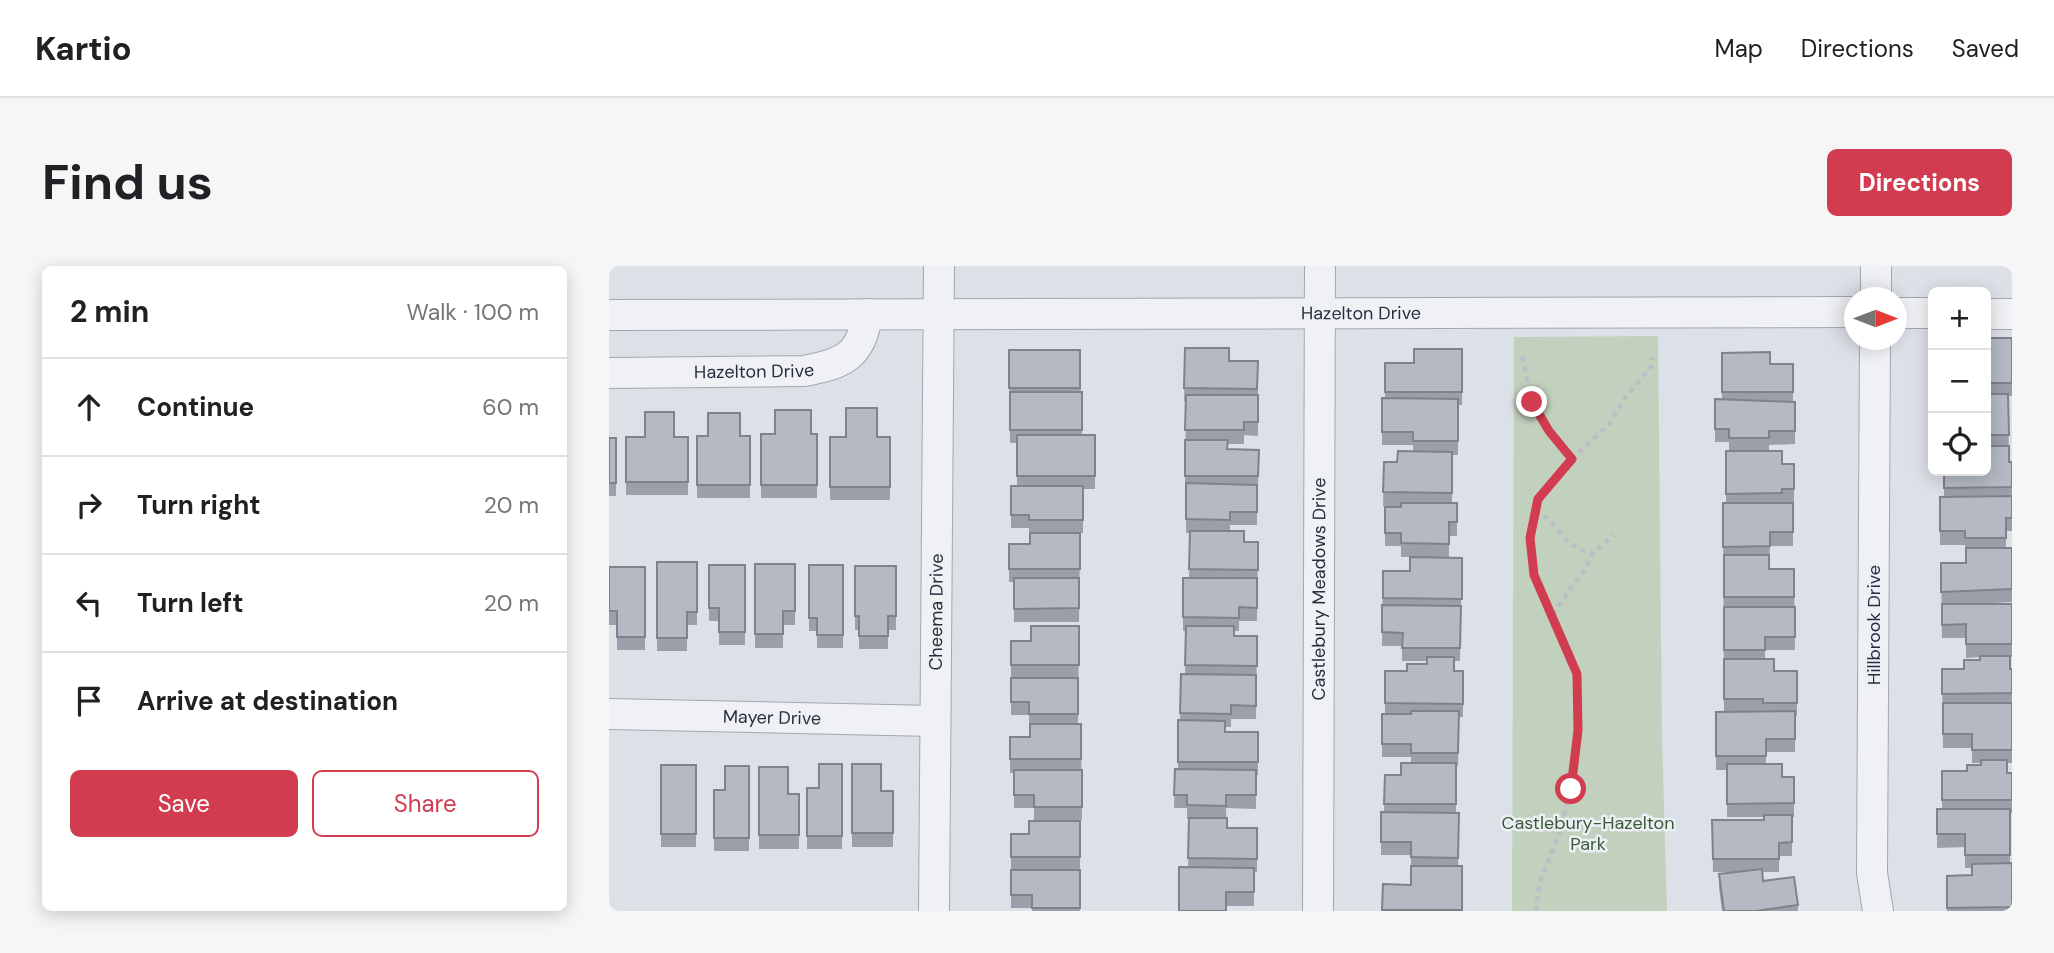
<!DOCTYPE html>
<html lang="en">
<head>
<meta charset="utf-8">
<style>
	:root { --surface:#fff; --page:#f6f6f6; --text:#202124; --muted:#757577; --line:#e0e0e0; --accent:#d23c50 }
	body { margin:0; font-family:"DM Sans",sans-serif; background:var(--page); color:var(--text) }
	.controls { position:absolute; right:21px; top:21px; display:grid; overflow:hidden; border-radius:10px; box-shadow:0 4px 18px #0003 }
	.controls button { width:63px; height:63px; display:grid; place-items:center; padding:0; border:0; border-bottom:2px solid var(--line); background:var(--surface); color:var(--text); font:35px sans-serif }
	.compass { position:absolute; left:1235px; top:21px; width:63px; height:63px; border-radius:50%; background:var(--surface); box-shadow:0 4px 18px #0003; rotate:90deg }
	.stop { position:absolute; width:21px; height:21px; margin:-16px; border:5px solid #d23c50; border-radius:50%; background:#fff }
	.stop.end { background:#d23c50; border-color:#fff; box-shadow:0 2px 7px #0008 }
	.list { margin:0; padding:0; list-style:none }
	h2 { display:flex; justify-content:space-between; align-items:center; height:91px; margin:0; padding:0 28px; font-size:30px }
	h2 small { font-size:23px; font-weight:400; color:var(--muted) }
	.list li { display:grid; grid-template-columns:46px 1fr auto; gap:21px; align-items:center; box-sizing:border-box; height:98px; padding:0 28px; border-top:2px solid var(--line) }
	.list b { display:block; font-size:26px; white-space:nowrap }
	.list em { font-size:23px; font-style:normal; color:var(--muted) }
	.actions { display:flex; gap:14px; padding:21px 28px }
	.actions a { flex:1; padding:16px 0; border:2px solid var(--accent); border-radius:10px; text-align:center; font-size:24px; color:var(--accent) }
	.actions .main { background:var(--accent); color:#fff }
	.icon { flex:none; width:38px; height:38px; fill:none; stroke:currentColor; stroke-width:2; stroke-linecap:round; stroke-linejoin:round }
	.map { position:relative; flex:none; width:1403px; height:645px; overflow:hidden; border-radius:10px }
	header { display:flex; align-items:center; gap:42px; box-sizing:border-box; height:98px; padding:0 35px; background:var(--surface); border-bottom:2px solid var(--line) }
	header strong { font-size:33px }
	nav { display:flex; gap:38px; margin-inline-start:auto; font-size:24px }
	.intro { display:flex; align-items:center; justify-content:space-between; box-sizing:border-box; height:168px; padding:0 42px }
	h1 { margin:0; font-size:49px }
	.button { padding:18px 32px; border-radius:10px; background:var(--accent); color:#fff; font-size:24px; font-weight:700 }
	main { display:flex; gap:42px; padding:0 42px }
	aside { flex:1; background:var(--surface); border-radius:10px; box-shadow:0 4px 18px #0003 }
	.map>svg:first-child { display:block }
</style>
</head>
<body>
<header>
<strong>Kartio</strong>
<nav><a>Map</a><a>Directions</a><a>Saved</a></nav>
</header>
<div class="intro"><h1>Find us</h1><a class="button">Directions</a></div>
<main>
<aside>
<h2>2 min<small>Walk · 100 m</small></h2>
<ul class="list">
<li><svg class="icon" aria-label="ahead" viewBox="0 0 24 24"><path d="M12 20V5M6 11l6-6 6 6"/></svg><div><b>Continue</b></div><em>60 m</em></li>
<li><svg class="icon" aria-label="right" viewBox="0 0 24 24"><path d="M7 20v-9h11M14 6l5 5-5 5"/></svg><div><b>Turn right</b></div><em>20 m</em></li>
<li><svg class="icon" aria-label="left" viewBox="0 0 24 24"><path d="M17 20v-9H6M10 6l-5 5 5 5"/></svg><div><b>Turn left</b></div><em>20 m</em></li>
<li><svg class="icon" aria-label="arrive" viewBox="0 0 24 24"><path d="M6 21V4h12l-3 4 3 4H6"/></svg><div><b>Arrive at destination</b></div></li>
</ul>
<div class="actions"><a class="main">Save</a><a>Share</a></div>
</aside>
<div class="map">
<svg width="1403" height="645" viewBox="0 0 1403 645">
	<rect width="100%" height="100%" fill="#dce0e7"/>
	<path fill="#c2d1bd" d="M 1049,70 L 1053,474 L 1058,645 L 903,645 L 905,71 Z"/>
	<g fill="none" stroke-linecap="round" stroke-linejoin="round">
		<g stroke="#a2a7b1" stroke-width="32">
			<g id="minor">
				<path d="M 1267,0 L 1267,32"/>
				<path d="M 1288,47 L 1324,47"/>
				<path d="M 1377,48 L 1403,48"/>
				<path id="s1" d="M 0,49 L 1246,46"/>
				<path d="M 1266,74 L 1263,607 L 1269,645"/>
				<path id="s2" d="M 0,107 L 195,105 C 234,98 253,90 258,48"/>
				<path id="s3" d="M 0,448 L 325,455"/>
				<path id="s4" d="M 325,645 L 330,0"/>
				<path id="s5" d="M 709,645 L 711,0"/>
			</g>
		</g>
		<g stroke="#bbbec5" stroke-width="4.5" stroke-dasharray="5 5" stroke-linecap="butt">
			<path d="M 913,91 L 923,136 L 940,165 L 963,193"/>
			<path d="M 926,246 C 944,250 952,274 968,282 C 973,285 979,286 984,287"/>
			<path d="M 944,349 L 961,323 L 973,309 L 984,287 L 1005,269"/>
			<path d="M 927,645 L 930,619 L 951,565 L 962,523 L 969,464 L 968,408 L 925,309 L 921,272 L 929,233 L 953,202 L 1001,157 L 1018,129 L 1043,100 L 1043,91"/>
		</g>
		<use href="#minor" stroke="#eff1f5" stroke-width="30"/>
	</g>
	<g fill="#9b9fa9">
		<path d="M 1377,72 L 1403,72 L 1403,130 L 1399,130 L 1400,196 L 1403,196 L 1403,265 L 1397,265 L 1397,282 L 1403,282 L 1403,336 L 1367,338 L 1403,338 L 1403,391 L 1401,391 L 1401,403 L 1403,403 L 1403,497 L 1398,497 L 1398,507 L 1403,507 L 1403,547 L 1401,547 L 1401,597 L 1403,597 L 1403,645 L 1338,645 L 1338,610 L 1363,609 L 1363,602 L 1356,602 L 1356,581 L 1328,582 L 1328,543 L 1333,543 L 1333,505 L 1358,505 L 1372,499 L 1372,497 L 1363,497 L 1363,482 L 1334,482 L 1333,403 L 1355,403 L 1371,394 L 1371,391 L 1357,392 L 1357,372 L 1333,372 L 1332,297 L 1357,297 L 1357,285 L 1356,285 L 1356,279 L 1331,279 L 1331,231 L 1335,231 L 1335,205 L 1377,205 Z"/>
		<path d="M 576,82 L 620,95 L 649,95 L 649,170 L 635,169 L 635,178 L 619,178 L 619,183 L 650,184 L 649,223 L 648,223 L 648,259 L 621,259 L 621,265 L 635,276 L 649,276 L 648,355 L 630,355 L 630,365 L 625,365 L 625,370 L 648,370 L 647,453 L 622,453 L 622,461 L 616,461 L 616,466 L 649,466 L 649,509 L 647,509 L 647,543 L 617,542 L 618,562 L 648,562 L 648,606 L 645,606 L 645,640 L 617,640 L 579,601 L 580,553 L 578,553 L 578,542 L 565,542 L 566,503 L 569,503 L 569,454 L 571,454 L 572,408 L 576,409 L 577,365 L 574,365 L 574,312 L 580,312 L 581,267 L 577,267 L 577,223 L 576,223 L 577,135 L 575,135 Z"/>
		<path d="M 853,83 L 853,139 L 849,139 L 849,189 L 843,189 L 843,237 L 848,237 L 848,270 L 840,270 L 840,291 L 792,291 L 792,280 L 776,280 L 776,241 L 792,240 L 774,240 L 775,196 L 788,196 L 804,185 L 804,179 L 773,179 L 773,132 L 776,132 L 776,97 L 805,97 Z"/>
		<path d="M 400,84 L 471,84 L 473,169 L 486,169 L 486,223 L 474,223 L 474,267 L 471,267 L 470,356 L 405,356 L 405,316 L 400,316 L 400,278 L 421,278 L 421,268 L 420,268 L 420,262 L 402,262 L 402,220 L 408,220 L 408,177 L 401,177 Z"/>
		<path d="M 1113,87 L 1161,98 L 1184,98 L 1184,136 L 1186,136 L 1186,178 L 1160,179 L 1160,185 L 1173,198 L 1185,198 L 1185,236 L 1173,236 L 1184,237 L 1184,280 L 1161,280 L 1160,303 L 1185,303 L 1186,384 L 1156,384 L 1156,393 L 1165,405 L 1188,405 L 1188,450 L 1186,450 L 1186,486 L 1157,486 L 1157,498 L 1173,511 L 1185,511 L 1185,551 L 1183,551 L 1183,590 L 1170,590 L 1170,606 L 1153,606 L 1154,615 L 1189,639 L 1189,645 L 1113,645 L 1110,622 L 1110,608 L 1126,606 L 1104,606 L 1103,554 L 1155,554 L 1155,551 L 1118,551 L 1118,504 L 1107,504 L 1107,446 L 1115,446 L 1114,237 L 1117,237 L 1117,185 L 1120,185 L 1120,176 L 1106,176 L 1106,133 L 1113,134 Z"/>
		<rect x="152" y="168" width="56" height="64"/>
		<rect x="88" y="170" width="53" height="62"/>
		<rect x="17" y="171" width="62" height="58"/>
		<rect x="221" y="171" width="60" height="63"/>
		<rect x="0" y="172" width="7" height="58"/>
		<path d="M 853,292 L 851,395 L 845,395 L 845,405 L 854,405 L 854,451 L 850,451 L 849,500 L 847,500 L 847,547 L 850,547 L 849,600 L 853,600 L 853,645 L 773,645 L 774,618 L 802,619 L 802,589 L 772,589 L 772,546 L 775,546 L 776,509 L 792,509 L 802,497 L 802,491 L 773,491 L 773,448 L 776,448 L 776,405 L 798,405 L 818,398 L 818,395 L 793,395 L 793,380 L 773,380 L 774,305 L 801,305 Z"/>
		<path d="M 48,296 L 88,296 L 88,359 L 78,359 L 78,385 L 48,385 Z"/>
		<path d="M 146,298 L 186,298 L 186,359 L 174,359 L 174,382 L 146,382 Z"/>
		<path d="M 100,299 L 136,299 L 136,379 L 110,379 L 110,355 L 100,355 Z"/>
		<path d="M 200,299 L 234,299 L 234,382 L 208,382 L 208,365 L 200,365 Z"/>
		<path d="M 246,300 L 287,300 L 287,364 L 279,364 L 279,383 L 250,383 L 250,364 L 246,364 Z"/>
		<path d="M 0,301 L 36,301 L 36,384 L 8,384 L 8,359 L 0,359 Z"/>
		<path d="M 470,360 L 469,458 L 472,458 L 473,554 L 425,555 L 425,542 L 405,542 L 405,507 L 401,507 L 401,471 L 421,471 L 421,461 L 420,461 L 420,449 L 402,449 L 402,375 L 422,375 Z"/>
		<path d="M 233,498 L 233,583 L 198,583 L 198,522 L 210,522 Z"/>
		<path d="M 243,498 L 272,525 L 284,525 L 284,581 L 243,581 Z"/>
		<rect x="52" y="499" width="35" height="82"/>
		<path d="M 140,500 L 140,585 L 105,585 L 105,524 L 116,524 Z"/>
		<path d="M 150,501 L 179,528 L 190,528 L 190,583 L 150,583 Z"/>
		<path d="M 471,555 L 471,645 L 423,645 L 423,642 L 402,642 L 402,568 L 420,568 Z"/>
	</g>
	<g fill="#b4b9c4" stroke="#7e8289" stroke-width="2">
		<rect x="1377" y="72" width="26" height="45"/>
		<path d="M 576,82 L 620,82 L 620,95 L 649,95 L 648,123 L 575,122 Z"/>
		<path d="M 805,83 L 853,83 L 853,126 L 776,126 L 776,97 L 805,97 Z"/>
		<rect x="400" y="84" width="71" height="38"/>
		<path d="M 1161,86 L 1161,98 L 1184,98 L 1184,126 L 1113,126 L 1113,87 Z"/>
		<rect x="401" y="126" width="72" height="38"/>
		<path d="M 1377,128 L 1399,128 L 1400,169 L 1377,169 Z"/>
		<path d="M 577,129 L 649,129 L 649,156 L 635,156 L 635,164 L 576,164 Z"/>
		<path d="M 773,132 L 849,133 L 849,175 L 804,175 L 804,166 L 773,166 Z"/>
		<path d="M 1106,133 L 1186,136 L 1186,165 L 1160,165 L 1160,172 L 1120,172 L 1120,163 L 1106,163 Z"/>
		<path d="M 237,142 L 268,142 L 268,171 L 281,171 L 281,221 L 221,221 L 221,171 L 237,171 Z"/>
		<path d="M 166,144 L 202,144 L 202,168 L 208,168 L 208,219 L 152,219 L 152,168 L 166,168 Z"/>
		<path d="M 36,146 L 65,146 L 65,171 L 79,171 L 79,216 L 17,216 L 17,171 L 36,171 Z"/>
		<path d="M 99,147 L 131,147 L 131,170 L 141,170 L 141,219 L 88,219 L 88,170 L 99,170 Z"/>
		<rect x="408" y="169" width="78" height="41"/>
		<rect x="0" y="172" width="7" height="45"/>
		<path d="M 576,174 L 619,174 L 618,183 L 650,184 L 649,210 L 576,210 Z"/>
		<path d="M 1377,180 L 1400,180 L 1400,196 L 1403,196 L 1403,221 L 1335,222 L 1335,205 L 1377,205 Z"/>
		<path d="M 789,185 L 843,186 L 843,227 L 774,226 L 775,196 L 788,196 Z"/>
		<path d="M 1117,185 L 1173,185 L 1173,198 L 1185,198 L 1185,223 L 1173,223 L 1173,227 L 1117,228 Z"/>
		<path d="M 577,217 L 648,219 L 648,246 L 621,246 L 621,254 L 577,253 Z"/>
		<path d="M 402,220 L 474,220 L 474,254 L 420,254 L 420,249 L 402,249 Z"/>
		<path d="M 1403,230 L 1403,252 L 1397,252 L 1397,272 L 1356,272 L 1356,265 L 1331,265 L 1331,231 Z"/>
		<path d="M 792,237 L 848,237 L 848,256 L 840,256 L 840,278 L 792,277 L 792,267 L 776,267 L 776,241 L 792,241 Z"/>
		<path d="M 1114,237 L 1184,237 L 1184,266 L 1161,266 L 1161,280 L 1114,281 Z"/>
		<path d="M 581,265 L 635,265 L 635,276 L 649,276 L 649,304 L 580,303 Z"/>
		<path d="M 421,267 L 471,267 L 471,303 L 400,303 L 400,278 L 421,278 Z"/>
		<path d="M 1357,282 L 1403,282 L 1403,323 L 1332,326 L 1332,297 L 1357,297 Z"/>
		<path d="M 1115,289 L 1160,289 L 1160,303 L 1185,303 L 1185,331 L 1115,331 Z"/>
		<path d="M 801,291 L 853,292 L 853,333 L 774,332 L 774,305 L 801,305 Z"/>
		<path d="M 48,296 L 88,296 L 88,346 L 78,346 L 78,372 L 48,372 Z"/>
		<path d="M 146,298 L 186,298 L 186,345 L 174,345 L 174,368 L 146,368 Z"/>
		<path d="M 100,299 L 136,299 L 136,366 L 110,366 L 110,342 L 100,342 Z"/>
		<path d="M 200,299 L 234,299 L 234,369 L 208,369 L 208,352 L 200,352 Z"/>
		<path d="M 246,300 L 287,300 L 287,350 L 279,350 L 279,370 L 250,370 L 250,350 L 246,350 Z"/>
		<path d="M 0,301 L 36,301 L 36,371 L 8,371 L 8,345 L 0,345 Z"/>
		<path d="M 405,312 L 470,312 L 470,342 L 405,343 Z"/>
		<path d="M 574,312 L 648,312 L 648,342 L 630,341 L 630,352 L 574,351 Z"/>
		<path d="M 1333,338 L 1403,338 L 1403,378 L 1357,378 L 1357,358 L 1333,359 Z"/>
		<path d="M 773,339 L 852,340 L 851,382 L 793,382 L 794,367 L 773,366 Z"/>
		<path d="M 1115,341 L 1186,341 L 1186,371 L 1156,371 L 1156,384 L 1115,384 Z"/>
		<path d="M 422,360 L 470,360 L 470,399 L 402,399 L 402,375 L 422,375 Z"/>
		<path d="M 577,360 L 625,360 L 625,370 L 648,370 L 648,400 L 576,399 Z"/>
		<path d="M 1371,390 L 1401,390 L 1401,403 L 1403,403 L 1403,427 L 1333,428 L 1333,403 L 1355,403 L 1355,394 L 1371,394 Z"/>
		<path d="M 818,391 L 845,391 L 845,405 L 854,405 L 854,438 L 776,437 L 776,405 L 798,405 L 798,398 L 818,398 Z"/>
		<path d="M 1115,393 L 1165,393 L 1165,405 L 1188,405 L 1188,437 L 1154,437 L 1154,433 L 1115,433 Z"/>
		<path d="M 572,408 L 647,409 L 647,440 L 622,439 L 622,448 L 571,447 Z"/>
		<path d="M 402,412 L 469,412 L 469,448 L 420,448 L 420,436 L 402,436 Z"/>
		<path d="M 1334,437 L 1403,437 L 1403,484 L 1363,484 L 1363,468 L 1334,468 Z"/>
		<path d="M 802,445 L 850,445 L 849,487 L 802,487 L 802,478 L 773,478 L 773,448 L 802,448 Z"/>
		<path d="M 1186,445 L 1186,473 L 1157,473 L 1157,490 L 1107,490 L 1107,446 Z"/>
		<path d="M 569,454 L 616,455 L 616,466 L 649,466 L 649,496 L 569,496 Z"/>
		<path d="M 421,458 L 472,458 L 472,493 L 401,493 L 401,471 L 421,471 Z"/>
		<path d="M 1372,494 L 1398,494 L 1398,507 L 1403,507 L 1403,534 L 1333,534 L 1333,505 L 1358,505 L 1358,499 L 1372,499 Z"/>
		<path d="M 792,497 L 847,497 L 847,538 L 775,538 L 776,509 L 792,509 Z"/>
		<path d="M 210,498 L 233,498 L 233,570 L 198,570 L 198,522 L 210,522 Z"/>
		<path d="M 243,498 L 272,498 L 272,525 L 284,525 L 284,567 L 243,567 Z"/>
		<path d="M 1118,498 L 1173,498 L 1173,511 L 1185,511 L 1185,537 L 1118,538 Z"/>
		<rect x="52" y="499" width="35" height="69"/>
		<path d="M 116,500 L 140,500 L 140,572 L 105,572 L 105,524 L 116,524 Z"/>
		<path d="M 150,501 L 179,501 L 179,528 L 190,528 L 190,569 L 150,569 Z"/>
		<path d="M 566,503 L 647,504 L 647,529 L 617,529 L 617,540 L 578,539 L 578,529 L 565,529 Z"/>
		<path d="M 405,504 L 473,504 L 473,541 L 425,541 L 425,529 L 405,529 Z"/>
		<path d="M 1328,543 L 1401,543 L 1401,589 L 1356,589 L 1356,568 L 1328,568 Z"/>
		<path d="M 772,546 L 850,547 L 849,592 L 802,591 L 802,576 L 772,576 Z"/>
		<path d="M 1155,549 L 1183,549 L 1183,576 L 1170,577 L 1170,593 L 1104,593 L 1103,554 L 1155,554 Z"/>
		<path d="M 580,552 L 618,552 L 618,562 L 648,562 L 648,593 L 579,592 Z"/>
		<path d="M 420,555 L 471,555 L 471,591 L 402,591 L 402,568 L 420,568 Z"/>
		<path d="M 1403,597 L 1403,641 L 1338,642 L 1338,610 L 1363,609 L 1363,598 Z"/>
		<path d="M 802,600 L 853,600 L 853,644 L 773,644 L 774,618 L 802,619 Z"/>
		<path d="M 570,601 L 645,602 L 645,626 L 617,626 L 617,645 L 570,645 Z"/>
		<path d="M 1153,603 L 1154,615 L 1185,611 L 1189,639 L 1147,645 L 1115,645 L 1110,608 Z"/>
		<path d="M 402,604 L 471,604 L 471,642 L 423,642 L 423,629 L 402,629 Z"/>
	</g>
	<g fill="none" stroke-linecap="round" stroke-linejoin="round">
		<path stroke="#d23c50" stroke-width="9" d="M 923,136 L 940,165 L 963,193 L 929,233 L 921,272 L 925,309 L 968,408 L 969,464 L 962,523"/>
	</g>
	<g text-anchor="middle" stroke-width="5" stroke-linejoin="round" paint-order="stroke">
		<g font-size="18" fill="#262e3e" stroke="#eceff5">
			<text dy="6" stroke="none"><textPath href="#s1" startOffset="752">Hazelton Drive</textPath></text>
			<text dy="6" stroke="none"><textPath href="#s2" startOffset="145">Hazelton Drive</textPath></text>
			<text dy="6" stroke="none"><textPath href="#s5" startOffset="322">Castlebury Meadows Drive</textPath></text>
			<text dy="6" stroke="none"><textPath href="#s4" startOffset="299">Cheema Drive</textPath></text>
			<text transform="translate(1265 359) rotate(-90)" y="6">Hillbrook Drive</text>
			<text dy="6" stroke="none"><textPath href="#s3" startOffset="163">Mayer Drive</textPath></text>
		</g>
		<g font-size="18" fill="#395a33" stroke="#eceff5">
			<text x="979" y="563">Castlebury-Hazelton<tspan x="979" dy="21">Park</tspan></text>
		</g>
	</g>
</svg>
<div class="controls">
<button>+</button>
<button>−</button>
<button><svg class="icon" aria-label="locate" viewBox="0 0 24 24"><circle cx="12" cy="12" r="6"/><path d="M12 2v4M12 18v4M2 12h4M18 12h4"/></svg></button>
</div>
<svg class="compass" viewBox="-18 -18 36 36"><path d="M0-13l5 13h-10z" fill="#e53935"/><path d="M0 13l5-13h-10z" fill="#757577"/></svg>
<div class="stop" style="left:962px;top:523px"></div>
<div class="stop end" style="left:923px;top:136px"></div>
</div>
</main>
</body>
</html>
